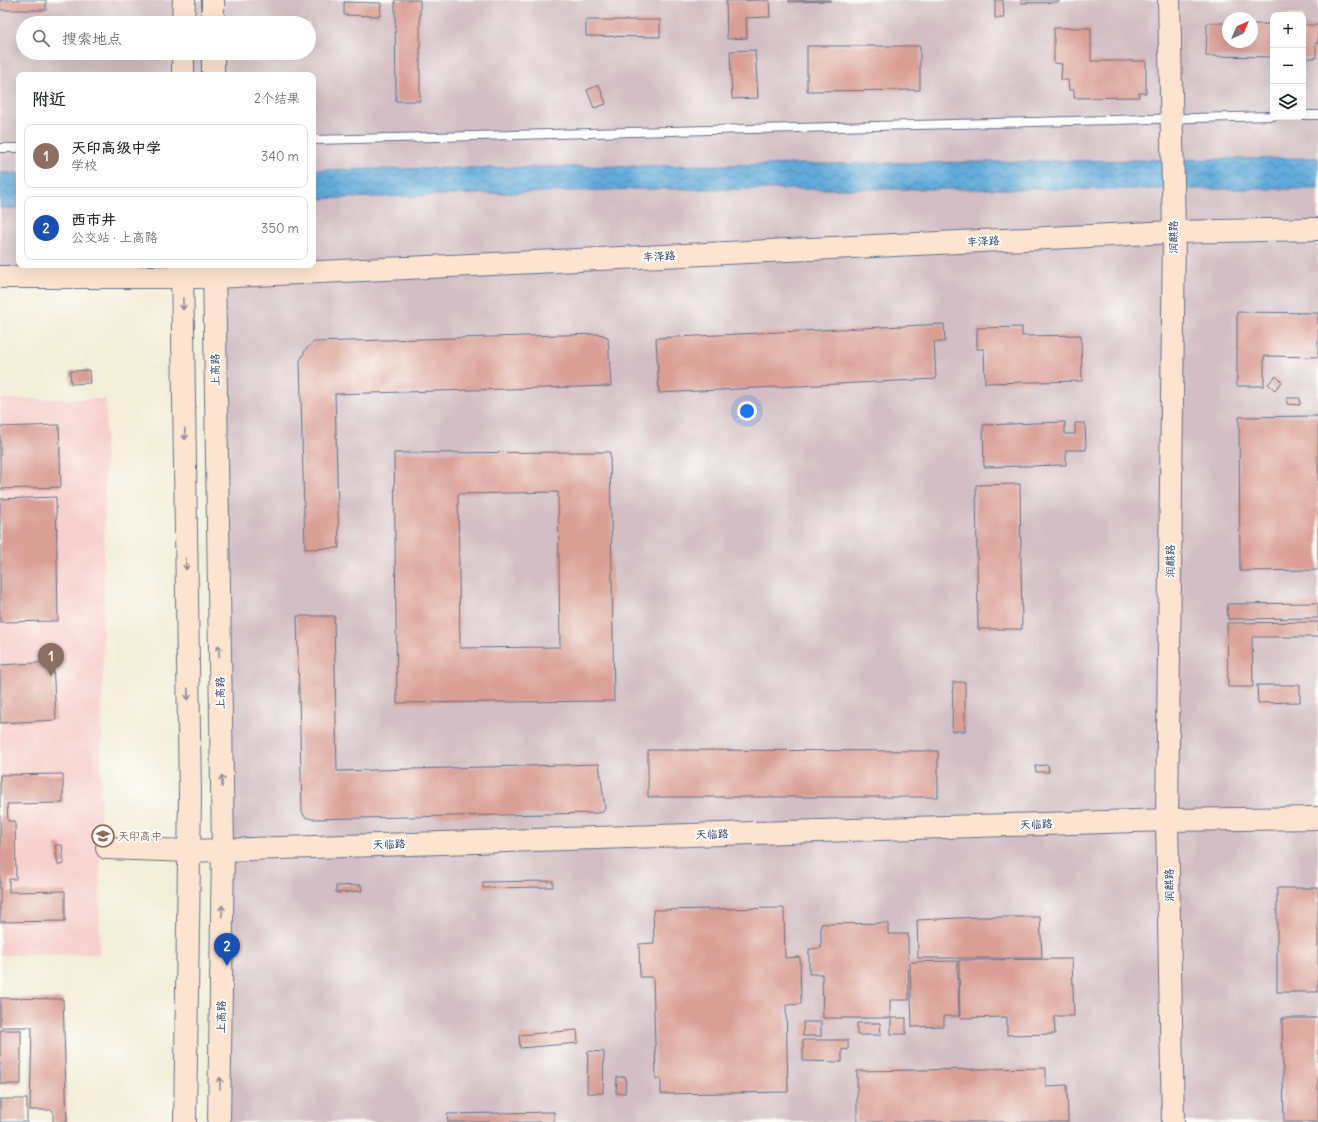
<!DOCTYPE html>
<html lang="zh">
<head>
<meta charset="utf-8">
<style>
	:root { --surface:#fff; --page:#f6f6f6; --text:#202124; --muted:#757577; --line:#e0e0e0; --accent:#1a73e8 }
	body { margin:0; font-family:Delius,"LXGW WenKai TC",sans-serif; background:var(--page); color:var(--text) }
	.controls { position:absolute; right:12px; top:12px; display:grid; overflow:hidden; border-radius:8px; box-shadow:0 4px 16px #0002 }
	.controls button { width:36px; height:36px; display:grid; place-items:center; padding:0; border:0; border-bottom:1px solid var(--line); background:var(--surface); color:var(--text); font:20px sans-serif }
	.compass { position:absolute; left:1222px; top:12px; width:36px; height:36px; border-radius:50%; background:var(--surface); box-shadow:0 4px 16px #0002; rotate:44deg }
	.you { position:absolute; left:747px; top:411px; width:14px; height:14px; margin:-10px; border:3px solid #fff; border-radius:50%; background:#1a73e8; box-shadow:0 0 0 6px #1a73e833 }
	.badge { display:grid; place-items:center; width:26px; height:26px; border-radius:50%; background:var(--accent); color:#fff; font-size:13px; font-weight:700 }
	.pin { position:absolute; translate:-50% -33px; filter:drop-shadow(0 1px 2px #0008) }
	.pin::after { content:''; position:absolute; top:21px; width:14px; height:12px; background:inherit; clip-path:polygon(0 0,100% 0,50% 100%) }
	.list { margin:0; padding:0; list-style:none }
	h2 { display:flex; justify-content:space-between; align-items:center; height:52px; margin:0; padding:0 16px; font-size:17px }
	h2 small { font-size:13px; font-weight:400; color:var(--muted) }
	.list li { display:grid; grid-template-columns:26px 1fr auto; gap:12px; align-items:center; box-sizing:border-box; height:64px; margin:0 8px 8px; padding:0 8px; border:1px solid var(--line); border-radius:8px }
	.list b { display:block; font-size:15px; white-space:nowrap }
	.list p { margin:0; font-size:13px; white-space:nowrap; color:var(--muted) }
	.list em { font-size:13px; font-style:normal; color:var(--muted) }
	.icon { flex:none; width:22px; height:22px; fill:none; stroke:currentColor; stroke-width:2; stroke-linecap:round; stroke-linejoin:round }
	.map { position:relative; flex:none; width:1318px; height:1122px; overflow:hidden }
	.search { position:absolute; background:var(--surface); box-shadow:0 4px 16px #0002; left:16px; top:16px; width:300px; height:44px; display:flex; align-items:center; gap:10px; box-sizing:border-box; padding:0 14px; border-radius:22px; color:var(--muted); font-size:15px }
	.panel { position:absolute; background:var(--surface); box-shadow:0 4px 16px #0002; left:16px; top:72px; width:300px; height:196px; border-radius:8px }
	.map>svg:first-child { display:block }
</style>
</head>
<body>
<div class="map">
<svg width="1318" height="1122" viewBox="0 0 1318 1122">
	<defs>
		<pattern id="water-waves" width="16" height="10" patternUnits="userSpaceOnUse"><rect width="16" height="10" fill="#63abda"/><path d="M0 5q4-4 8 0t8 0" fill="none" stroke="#518cb4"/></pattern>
	</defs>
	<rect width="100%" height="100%" fill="#fdfcf7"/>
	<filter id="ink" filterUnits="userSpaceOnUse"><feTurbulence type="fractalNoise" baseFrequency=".025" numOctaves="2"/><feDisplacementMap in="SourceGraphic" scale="8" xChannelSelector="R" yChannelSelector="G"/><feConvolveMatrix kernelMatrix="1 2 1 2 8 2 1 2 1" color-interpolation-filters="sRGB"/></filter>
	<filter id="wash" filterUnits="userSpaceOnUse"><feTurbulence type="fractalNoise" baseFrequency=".012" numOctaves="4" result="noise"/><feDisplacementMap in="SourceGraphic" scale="16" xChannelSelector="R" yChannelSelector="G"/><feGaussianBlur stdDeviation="0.9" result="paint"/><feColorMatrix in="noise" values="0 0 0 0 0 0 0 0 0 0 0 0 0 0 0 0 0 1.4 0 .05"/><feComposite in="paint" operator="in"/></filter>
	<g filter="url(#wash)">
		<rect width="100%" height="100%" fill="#f2eed9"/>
		<path fill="#f7d0ce" d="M 0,399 L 106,399 L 99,954 L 0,955 Z"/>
		<path fill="#d2bec4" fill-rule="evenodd" d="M 0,0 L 1318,0 L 1318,1122 L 219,1122 L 214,277 L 0,277 ZM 1273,15 L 1303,15 L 1303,117 L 1273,117 ZM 1228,18 L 1252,18 L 1252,42 L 1228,42 ZM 23,23 L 309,23 L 309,53 L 23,53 ZM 19,75 L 313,75 L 313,265 L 19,265 Z"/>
		<g fill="url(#water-waves)" stroke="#3f6d9c">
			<path d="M 1318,158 L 1318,189 L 637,189 L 313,199 L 313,170 Z"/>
			<rect x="0" y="173" width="19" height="35"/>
		</g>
		<g id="blocks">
			<g fill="#d99e94" fill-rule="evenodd">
				<rect x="0" y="0" width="46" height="10"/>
				<path d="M 395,0 L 420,0 L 420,101 L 396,101 Z"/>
				<path d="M 769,0 L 770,17 L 746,18 L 747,38 L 727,39 L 726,1 Z"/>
				<path d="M 789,0 L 831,0 L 831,1 L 789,2 Z"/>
				<path d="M 995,0 L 1003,0 L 1004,18 L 995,18 Z"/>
				<path d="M 1021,0 L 1059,0 L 1059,2 L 1021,3 Z"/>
				<path d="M 344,2 L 381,3 L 380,16 L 344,15 Z"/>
				<path d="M 586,20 L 660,20 L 660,37 L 586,36 Z"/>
				<path d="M 1207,23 L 1228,23 L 1228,42 L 1252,42 L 1252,24 L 1273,24 L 1273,57 L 1206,56 Z"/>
				<path d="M 1303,25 L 1318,25 L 1318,43 L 1316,43 L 1316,58 L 1303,58 Z"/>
				<path d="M 1054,28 L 1091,28 L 1091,61 L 1146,61 L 1146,93 L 1139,93 L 1139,97 L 1074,98 L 1074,90 L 1069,90 L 1068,80 L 1061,80 L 1062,64 L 1054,63 Z"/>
				<path d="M 807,46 L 920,46 L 920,90 L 807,91 Z"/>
				<path d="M 755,50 L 758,98 L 732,99 L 730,51 Z"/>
				<path d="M 599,85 L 606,104 L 594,108 L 587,90 Z"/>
				<path d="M 1237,312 L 1318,313 L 1318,357 L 1264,356 L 1264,386 L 1237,386 Z"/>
				<path d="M 944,324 L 945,342 L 934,342 L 936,379 L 659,393 L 656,338 Z"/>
				<path d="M 1022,327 L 1022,336 L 1081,335 L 1082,381 L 985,383 L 984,349 L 977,349 L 977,328 Z"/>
				<path d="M 599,334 L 608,337 L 611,386 L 335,394 L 339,548 L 305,549 L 300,361 L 306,349 L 314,342 Z"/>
				<path d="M 89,370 L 90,383 L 71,384 L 70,371 Z"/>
				<path d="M 1276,376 L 1282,382 L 1275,390 L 1268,384 Z"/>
				<path d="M 1287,398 L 1300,398 L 1300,405 L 1287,404 Z"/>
				<path d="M 1318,416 L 1318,570 L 1240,571 L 1239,417 Z"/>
				<path d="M 1065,422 L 1065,434 L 1075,434 L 1075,423 L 1085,423 L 1086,450 L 1066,450 L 1066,465 L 984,467 L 983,425 Z"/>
				<path d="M 59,425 L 61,487 L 0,489 L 0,427 Z"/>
				<path d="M 610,452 L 614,701 L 397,703 L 394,453 ZM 558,492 L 560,647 L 460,648 L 458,494 Z"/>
				<path d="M 1020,484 L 1022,629 L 978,629 L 976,485 Z"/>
				<path d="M 56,497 L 58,621 L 0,622 L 0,499 Z"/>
				<path d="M 1318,603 L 1318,618 L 1228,619 L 1227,604 Z"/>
				<path d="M 297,616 L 334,616 L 337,771 L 599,764 L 605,808 L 603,812 L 597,813 L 312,819 L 305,817 L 302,812 Z"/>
				<path d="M 1318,622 L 1318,637 L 1252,637 L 1253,687 L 1228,687 L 1227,623 Z"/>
				<path d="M 53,662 L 56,720 L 0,723 L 0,665 Z"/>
				<path d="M 953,682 L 965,682 L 965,731 L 952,731 Z"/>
				<path d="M 1257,685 L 1300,685 L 1300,702 L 1258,703 Z"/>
				<path d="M 648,750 L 938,751 L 938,797 L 648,797 Z"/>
				<path d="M 1048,765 L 1049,772 L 1036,772 L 1035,766 Z"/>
				<path d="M 63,774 L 63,803 L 7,804 L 8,821 L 15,821 L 16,879 L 9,879 L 9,892 L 65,891 L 65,921 L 0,922 L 0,775 Z"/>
				<path d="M 55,845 L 62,845 L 64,864 L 58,865 Z"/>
				<path d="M 553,881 L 553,887 L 483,888 L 483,882 Z"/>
				<path d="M 361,885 L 362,891 L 336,893 L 336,886 Z"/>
				<rect x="1277" y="888" width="41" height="104"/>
				<path d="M 784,908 L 785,958 L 800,957 L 801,1004 L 786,1005 L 788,1092 L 661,1094 L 661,1079 L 656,1079 L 653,977 L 640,977 L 639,944 L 654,943 L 653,910 Z"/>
				<path d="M 981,917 L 1040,917 L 1042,958 L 918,958 L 917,920 Z"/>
				<path d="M 888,923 L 888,934 L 908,934 L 909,1000 L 890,1000 L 890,1018 L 823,1018 L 822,974 L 809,974 L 809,949 L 821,948 L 821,924 Z"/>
				<path d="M 1072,959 L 1074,1016 L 1054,1016 L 1055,1034 L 1007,1035 L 1007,1017 L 960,1018 L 959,960 Z"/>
				<path d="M 957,961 L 959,1016 L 944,1016 L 944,1026 L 912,1027 L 910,962 Z"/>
				<path d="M 0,998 L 63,999 L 67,1122 L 53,1122 L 53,1110 L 30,1110 L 32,1027 L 0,1027 Z"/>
				<rect x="891" y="1018" width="15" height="16"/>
				<path d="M 1282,1018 L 1318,1018 L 1318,1122 L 1284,1122 Z"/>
				<rect x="803" y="1022" width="18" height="14"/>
				<path d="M 857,1023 L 880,1023 L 881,1035 L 857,1035 Z"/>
				<rect x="0" y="1030" width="21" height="54"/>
				<path d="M 577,1030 L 578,1043 L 520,1048 L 519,1035 Z"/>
				<path d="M 803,1040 L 848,1040 L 848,1050 L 842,1049 L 842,1062 L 803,1061 Z"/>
				<path d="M 588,1051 L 604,1052 L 603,1093 L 587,1093 Z"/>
				<path d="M 1046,1068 L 1046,1086 L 1067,1085 L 1068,1122 L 857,1122 L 857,1071 Z"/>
				<path d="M 617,1077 L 626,1077 L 625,1093 L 616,1093 Z"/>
				<rect x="0" y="1099" width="27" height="23"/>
				<path d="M 554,1112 L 554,1122 L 448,1122 L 447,1114 Z"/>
			</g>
		</g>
	</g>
	<g filter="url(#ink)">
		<use href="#blocks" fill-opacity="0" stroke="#667289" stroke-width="1"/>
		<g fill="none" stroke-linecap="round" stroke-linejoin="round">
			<g stroke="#667289" stroke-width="10">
				<g id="lane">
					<path d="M 1303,115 L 1318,115"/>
					<path d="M 313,140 L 1273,116"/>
					<path d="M 0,148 L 19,148"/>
				</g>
			</g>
			<g stroke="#667289" stroke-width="24">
				<g id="secondary">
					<path d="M 213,0 L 213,23"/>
					<path d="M 1169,0 L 1174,232 L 1167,820 L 1173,1122"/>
					<path d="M 183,23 L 184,0"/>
					<path d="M 213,53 L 213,75"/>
					<path d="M 183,75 L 183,53"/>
					<path d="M 182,265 L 190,796 L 185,1122"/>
					<path d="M 214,265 L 223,849 L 219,1122"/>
					<path d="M 0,277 L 214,277 L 1174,232 L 1318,229"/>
					<path d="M 107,848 L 189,851 L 1167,820 L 1318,818"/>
				</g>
			</g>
			<use href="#lane" stroke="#fff" stroke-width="8"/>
			<use href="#secondary" stroke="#fde4d1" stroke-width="22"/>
		</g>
		<defs><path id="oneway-shaft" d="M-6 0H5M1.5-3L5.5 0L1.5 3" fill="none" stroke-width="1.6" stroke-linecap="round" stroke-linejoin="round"/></defs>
		<g stroke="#8c8a98">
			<use href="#oneway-shaft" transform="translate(183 304) rotate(89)"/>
			<use href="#oneway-shaft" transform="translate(185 434) rotate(89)"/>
			<use href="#oneway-shaft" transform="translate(186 564) rotate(89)"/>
			<use href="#oneway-shaft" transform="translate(219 651) rotate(-91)"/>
			<use href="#oneway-shaft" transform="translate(188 694) rotate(89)"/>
			<use href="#oneway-shaft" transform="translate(222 781) rotate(-91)"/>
			<use href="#oneway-shaft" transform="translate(222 911) rotate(-89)"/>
			<use href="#oneway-shaft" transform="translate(220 1083) rotate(-89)"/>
		</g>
	</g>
	<defs>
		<g id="school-ring" transform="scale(1.15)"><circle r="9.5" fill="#fdfcf7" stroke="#8d6e63" stroke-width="1.5"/><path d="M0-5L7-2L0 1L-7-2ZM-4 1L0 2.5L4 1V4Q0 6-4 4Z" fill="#8d6e63"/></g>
	</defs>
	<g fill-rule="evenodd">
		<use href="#school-ring" x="103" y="836"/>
	</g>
	<g text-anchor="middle" stroke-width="4" stroke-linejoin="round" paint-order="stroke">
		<g font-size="11" fill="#1b2f5e" stroke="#fdfcf7">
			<text transform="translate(1173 237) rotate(-90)" y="4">润麒路</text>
			<text transform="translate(983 241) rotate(-3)" y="4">丰泽路</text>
			<text transform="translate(659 256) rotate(-3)" y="4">丰泽路</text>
			<text transform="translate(215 370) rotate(-91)" y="4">上高路</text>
			<text transform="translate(1170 561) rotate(-89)" y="4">润麒路</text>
			<text transform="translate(220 693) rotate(-91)" y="4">上高路</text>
			<text transform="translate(1036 824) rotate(-2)" y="4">天临路</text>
			<text transform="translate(712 834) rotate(-2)" y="4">天临路</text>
			<text transform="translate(389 844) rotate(-2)" y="4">天临路</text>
			<text transform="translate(1169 885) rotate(-91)" y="4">润麒路</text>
			<text transform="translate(221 1017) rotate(-89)" y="4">上高路</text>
		</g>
		<g font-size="11" fill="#785e54" stroke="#fdfcf7" text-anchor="start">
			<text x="118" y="840">天印高中</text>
		</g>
	</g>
</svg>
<div class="controls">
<button>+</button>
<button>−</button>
<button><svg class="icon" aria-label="layers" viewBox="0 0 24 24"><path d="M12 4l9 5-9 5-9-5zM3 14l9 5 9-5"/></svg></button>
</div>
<svg class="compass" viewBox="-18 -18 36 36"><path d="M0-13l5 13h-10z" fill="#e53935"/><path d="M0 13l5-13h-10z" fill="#757577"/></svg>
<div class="you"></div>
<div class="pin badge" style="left:51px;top:676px;background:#8d6e63">1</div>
<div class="pin badge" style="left:227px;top:966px;background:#1a4fb4">2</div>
<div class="search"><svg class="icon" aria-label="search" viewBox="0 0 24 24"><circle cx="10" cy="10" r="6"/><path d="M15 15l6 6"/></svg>搜索地点</div>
<section class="panel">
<h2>附近<small>2个结果</small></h2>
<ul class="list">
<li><span class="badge" style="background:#8d6e63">1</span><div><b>天印高级中学</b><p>学校</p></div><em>340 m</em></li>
<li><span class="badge" style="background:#1a4fb4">2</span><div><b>西市井</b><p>公交站 · 上高路</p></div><em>350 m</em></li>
</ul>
</section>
</div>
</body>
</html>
